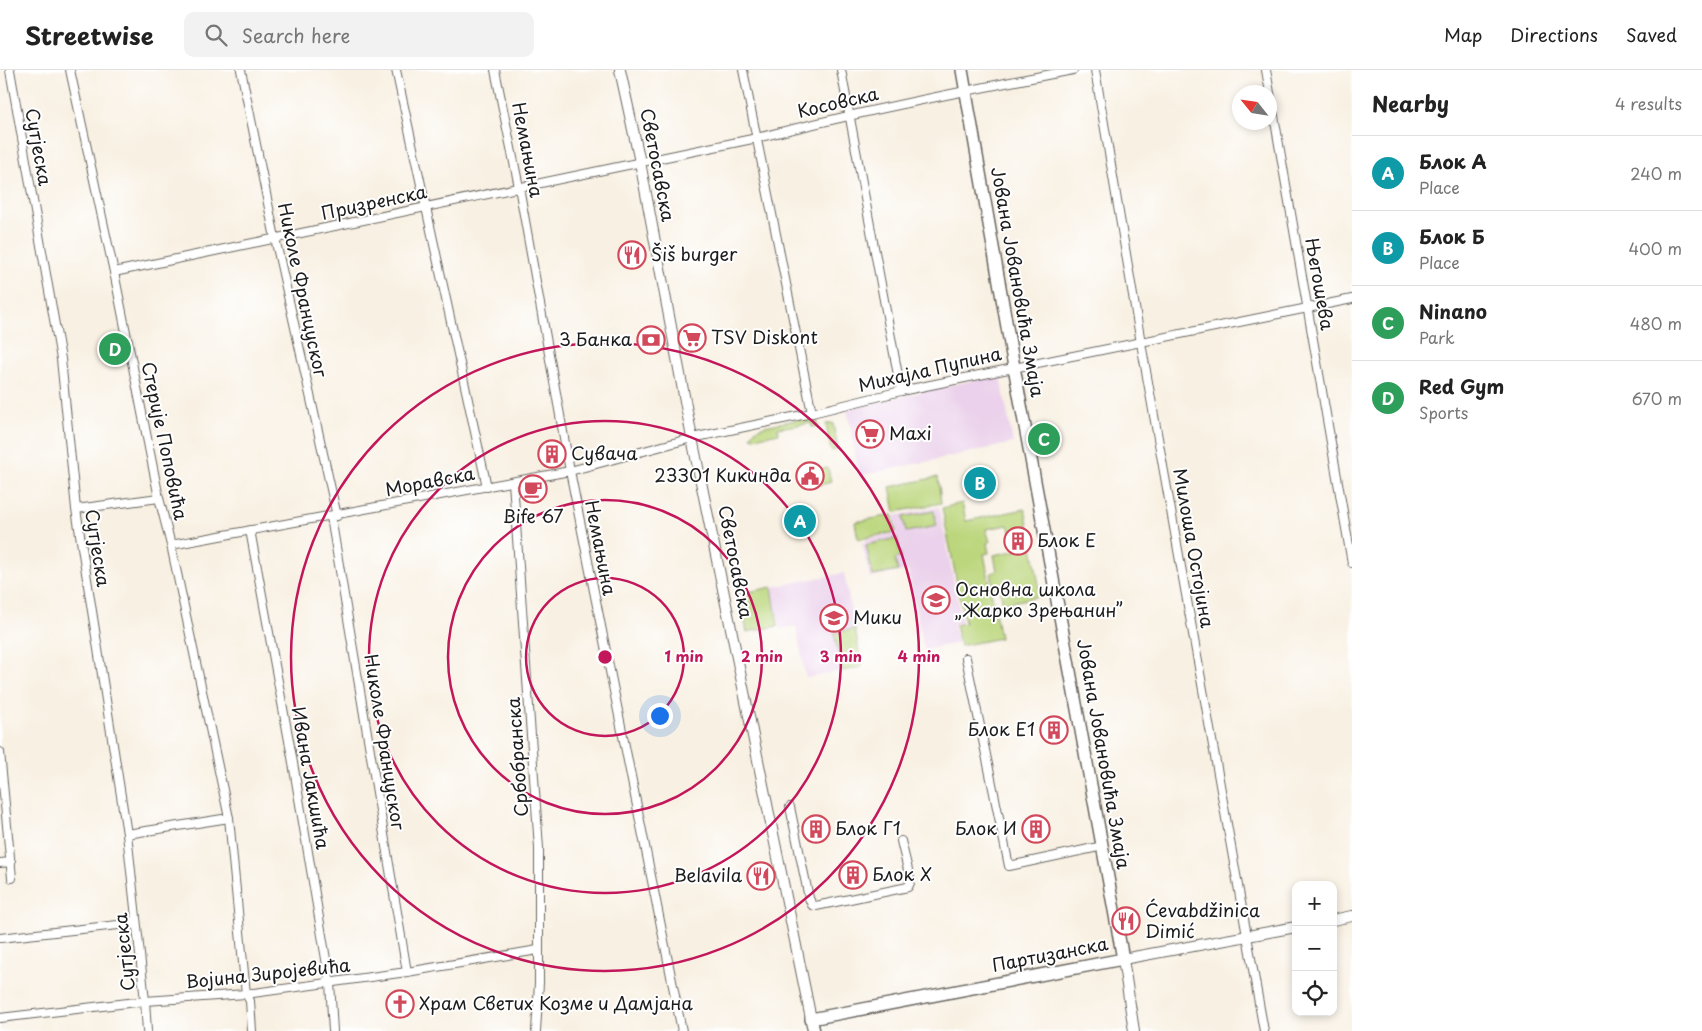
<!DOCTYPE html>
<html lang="en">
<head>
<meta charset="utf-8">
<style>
	:root { --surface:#fff; --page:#f2f2f2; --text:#222; --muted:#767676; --line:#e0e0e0; --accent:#d1495b }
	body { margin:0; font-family:"Playpen Sans",sans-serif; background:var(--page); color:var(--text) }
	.controls { position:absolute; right:15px; bottom:15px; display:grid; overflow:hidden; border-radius:10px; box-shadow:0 2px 8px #0003 }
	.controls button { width:45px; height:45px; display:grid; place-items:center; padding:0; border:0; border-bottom:1px solid var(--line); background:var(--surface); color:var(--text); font:25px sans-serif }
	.compass { position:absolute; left:1232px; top:15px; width:45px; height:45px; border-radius:50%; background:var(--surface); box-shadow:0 2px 8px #0003; rotate:300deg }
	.you { position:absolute; left:659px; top:645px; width:18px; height:18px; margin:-12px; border:4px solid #fff; border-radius:50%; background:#1a73e8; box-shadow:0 0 0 8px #1a73e833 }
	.badge { display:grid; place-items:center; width:32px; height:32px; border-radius:50%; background:var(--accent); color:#fff; font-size:16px; font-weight:700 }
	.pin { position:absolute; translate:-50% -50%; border:2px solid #fff; box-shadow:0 1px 5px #0006 }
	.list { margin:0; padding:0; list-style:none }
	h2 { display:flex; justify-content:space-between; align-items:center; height:65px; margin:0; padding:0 20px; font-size:21px }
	h2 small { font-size:16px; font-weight:400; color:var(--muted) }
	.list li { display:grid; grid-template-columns:32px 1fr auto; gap:15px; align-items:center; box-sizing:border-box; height:75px; padding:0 20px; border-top:1px solid var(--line) }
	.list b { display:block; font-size:19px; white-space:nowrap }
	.list p { margin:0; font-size:16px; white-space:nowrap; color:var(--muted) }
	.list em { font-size:16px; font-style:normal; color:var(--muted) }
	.icon { flex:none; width:28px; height:28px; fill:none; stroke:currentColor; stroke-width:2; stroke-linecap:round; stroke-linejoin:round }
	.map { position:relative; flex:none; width:1352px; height:961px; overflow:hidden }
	header { display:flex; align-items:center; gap:30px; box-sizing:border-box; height:70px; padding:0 25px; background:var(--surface); border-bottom:1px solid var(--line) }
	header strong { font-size:24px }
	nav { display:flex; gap:28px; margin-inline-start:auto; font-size:18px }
	.search { width:350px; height:45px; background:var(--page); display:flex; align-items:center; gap:12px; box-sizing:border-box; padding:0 18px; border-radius:10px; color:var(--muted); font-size:19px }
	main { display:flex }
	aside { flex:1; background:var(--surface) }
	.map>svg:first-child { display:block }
</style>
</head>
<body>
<header>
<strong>Streetwise</strong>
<div class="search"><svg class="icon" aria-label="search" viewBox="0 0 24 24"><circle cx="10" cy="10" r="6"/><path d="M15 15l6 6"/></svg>Search here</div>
<nav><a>Map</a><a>Directions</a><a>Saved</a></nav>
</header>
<main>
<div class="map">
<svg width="1352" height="961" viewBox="0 0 1352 961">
	<rect width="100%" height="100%" fill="#fff"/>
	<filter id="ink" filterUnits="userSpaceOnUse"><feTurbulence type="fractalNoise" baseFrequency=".02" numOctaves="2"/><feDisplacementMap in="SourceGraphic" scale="10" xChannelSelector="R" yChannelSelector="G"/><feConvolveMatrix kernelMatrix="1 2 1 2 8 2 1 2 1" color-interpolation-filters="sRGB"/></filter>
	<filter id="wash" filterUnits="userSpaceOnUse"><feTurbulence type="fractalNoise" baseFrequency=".0096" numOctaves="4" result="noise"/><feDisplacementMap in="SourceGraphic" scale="20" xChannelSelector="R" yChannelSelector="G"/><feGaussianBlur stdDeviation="1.12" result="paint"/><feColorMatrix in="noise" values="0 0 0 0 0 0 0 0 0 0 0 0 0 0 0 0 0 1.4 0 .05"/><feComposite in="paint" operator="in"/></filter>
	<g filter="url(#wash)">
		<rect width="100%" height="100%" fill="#f8f0e2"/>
		<g fill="#ebd1eb">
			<path d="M 1000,304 L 1013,373 L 859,406 L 847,339 Z"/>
			<path d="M 939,437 L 962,552 L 953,554 L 957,573 L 924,580 L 908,500 L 870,508 L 862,473 L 866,472 L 866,469 L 897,463 L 894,446 Z"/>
			<path d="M 844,503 L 862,597 L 806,608 L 796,556 L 780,559 L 772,517 Z"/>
		</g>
		<g fill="#bbd67c" stroke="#6c794c">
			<path d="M 817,346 L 818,356 L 812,357 L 811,353 L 778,358 L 779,363 L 754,368 L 751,367 L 755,360 L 764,356 Z"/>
			<path d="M 833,353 L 838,379 L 831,381 L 826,354 Z"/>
			<path d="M 828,398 L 831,412 L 820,415 L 817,400 Z"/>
			<path d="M 938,407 L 941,433 L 895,442 L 890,417 Z"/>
			<path d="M 962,433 L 966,451 L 1025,439 L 1030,465 L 1021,467 L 1019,460 L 1010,461 L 1008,455 L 986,459 L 990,472 L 987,473 L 989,483 L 984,484 L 1000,568 L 960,576 L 955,555 L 965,553 L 942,438 Z"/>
			<path d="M 934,441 L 937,456 L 906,462 L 903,447 Z"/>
			<path d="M 892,445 L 896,462 L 858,469 L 855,452 Z"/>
			<path d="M 897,468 L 901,487 L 895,489 L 898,501 L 873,506 L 866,475 Z"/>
			<path d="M 1031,471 L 1041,526 L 1003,534 L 1000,519 L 994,520 L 991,503 L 997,501 L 994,485 L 1028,478 L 1027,472 Z"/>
			<path d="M 772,517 L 778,556 L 747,562 L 739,524 Z"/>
			<path d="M 855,559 L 862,597 L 842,601 L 834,563 Z"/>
		</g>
	</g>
	<g filter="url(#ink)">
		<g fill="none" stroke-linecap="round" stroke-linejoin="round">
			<g stroke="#696661" stroke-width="10">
				<g id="minor">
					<path d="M 10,0 L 61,289 L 76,439 L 127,764 L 145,931 L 147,961"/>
					<path d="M 70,0 L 114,202 L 159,428 L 171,475 L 229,748 L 246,924 L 250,931 L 252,961"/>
					<path d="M 241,0 L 275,168 L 337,446"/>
					<path d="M 396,0 L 487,417"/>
					<path d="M 495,0 L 519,117 L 570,401 L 682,961"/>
					<path d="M 743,0 L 812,343"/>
					<path d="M 841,0 L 901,321"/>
					<path d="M 1095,0 L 1141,273 L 1264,961"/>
					<path d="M 1266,0 L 1352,493"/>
					<path d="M 114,202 L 757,68 C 862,41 967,20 1073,0"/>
					<path d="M 513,412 L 539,778 L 539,913 L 536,961"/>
					<path d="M 76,439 L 159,428"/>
					<path d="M 331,447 L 407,902"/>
					<path d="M 250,460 L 292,687 L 330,913 L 333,961"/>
					<path d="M 171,475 L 570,401 L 692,368 L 812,343 L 901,321 L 1352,229"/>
					<path d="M 966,588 L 1009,796 L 1103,776"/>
					<path d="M 0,682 L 12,808"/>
					<path d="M 790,737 L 809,828 L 812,835 L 816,836 L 908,817 L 910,813 L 910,808 L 901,771"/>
					<path d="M 127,764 L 229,748"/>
					<path d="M 0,793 L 11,792"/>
					<path d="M 0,868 L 136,853"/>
					<path d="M 0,948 L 145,931 L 246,924 L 407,902 L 538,880"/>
				</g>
			</g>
			<g stroke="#696661" stroke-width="12">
				<g id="tertiary">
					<path d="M 620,0 L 640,92 L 692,368 L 811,949"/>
					<path d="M 1333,850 L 1352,846"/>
					<path d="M 1134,961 L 1123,889 L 1296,857"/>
				</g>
			</g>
			<g stroke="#696661" stroke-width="14">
				<path id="secondary" d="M 814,961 L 811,949 L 1123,889 L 1014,297 L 962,0"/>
			</g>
			<use href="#minor" stroke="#fff" stroke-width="8"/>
			<use href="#tertiary" stroke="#fff" stroke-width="10"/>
			<use href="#secondary" stroke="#fff" stroke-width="11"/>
		</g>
	</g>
	<g fill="none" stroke="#c2185b" stroke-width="2.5">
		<circle cx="605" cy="587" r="79"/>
		<circle cx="605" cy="587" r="157"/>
		<circle cx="605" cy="587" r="236"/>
		<circle cx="605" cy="587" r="314"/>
	</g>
	<defs>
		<g id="restaurant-ring" transform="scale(1.4375)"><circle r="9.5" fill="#fff" stroke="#d1495b" stroke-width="1.5"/><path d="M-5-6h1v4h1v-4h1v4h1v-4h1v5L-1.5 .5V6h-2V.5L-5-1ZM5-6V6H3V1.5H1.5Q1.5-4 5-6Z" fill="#d1495b"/></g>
		<g id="supermarket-ring" transform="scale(1.4375)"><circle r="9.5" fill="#fff" stroke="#d1495b" stroke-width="1.5"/><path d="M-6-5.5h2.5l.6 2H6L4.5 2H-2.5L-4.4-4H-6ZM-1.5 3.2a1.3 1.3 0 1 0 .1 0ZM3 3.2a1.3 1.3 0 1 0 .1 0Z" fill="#d1495b"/></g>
		<g id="bank-ring" transform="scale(1.4375)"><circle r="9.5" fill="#fff" stroke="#d1495b" stroke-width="1.5"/><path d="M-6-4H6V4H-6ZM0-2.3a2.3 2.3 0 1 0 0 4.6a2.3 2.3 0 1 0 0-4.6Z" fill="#d1495b"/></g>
		<g id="building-ring" transform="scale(1.4375)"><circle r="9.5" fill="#fff" stroke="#d1495b" stroke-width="1.5"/><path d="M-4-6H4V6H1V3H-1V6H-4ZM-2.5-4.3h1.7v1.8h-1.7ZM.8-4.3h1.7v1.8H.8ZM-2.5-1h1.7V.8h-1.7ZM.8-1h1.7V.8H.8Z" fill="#d1495b"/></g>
		<g id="civic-ring" transform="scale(1.4375)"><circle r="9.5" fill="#fff" stroke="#d1495b" stroke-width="1.5"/><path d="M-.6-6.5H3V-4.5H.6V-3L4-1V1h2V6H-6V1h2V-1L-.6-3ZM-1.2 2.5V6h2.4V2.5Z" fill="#d1495b"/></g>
		<g id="cafe-ring" transform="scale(1.4375)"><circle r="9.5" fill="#fff" stroke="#d1495b" stroke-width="1.5"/><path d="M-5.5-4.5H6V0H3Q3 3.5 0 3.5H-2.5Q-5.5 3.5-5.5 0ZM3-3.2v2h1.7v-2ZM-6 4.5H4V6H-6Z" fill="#d1495b"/></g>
		<g id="school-ring" transform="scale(1.4375)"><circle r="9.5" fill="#fff" stroke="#d1495b" stroke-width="1.5"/><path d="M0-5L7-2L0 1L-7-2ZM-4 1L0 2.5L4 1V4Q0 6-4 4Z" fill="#d1495b"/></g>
		<g id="church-ring" transform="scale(1.4375)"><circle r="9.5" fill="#fff" stroke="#d1495b" stroke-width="1.5"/><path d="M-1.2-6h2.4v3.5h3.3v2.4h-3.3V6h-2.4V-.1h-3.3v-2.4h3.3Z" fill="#d1495b"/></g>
	</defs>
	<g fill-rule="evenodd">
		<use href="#restaurant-ring" x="632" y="185"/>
		<use href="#supermarket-ring" x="692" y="268"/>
		<use href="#bank-ring" x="651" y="270"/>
		<use href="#supermarket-ring" x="870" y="364"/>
		<use href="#building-ring" x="552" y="384"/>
		<use href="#civic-ring" x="810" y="406"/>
		<use href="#cafe-ring" x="533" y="419"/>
		<use href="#building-ring" x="1018" y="471"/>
		<use href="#school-ring" x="936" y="530"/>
		<use href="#school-ring" x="834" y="548"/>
		<use href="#building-ring" x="1054" y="660"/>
		<use href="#building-ring" x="816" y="759"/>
		<use href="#building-ring" x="1036" y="759"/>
		<use href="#building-ring" x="853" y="805"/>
		<use href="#restaurant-ring" x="761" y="806"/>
		<use href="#restaurant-ring" x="1126" y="851"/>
		<use href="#church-ring" x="400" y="934"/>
	</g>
	<g text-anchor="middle" stroke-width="4" stroke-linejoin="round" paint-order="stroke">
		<g font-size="18" fill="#1c1c1c" stroke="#fff">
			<text transform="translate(838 33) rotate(-13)" y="6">Косовска</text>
			<text transform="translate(38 77) rotate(80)" y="6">Сутјеска</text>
			<text transform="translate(527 80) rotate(79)" y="6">Немањина</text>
			<text transform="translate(657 95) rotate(79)" y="6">Светосавска</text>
			<text transform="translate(374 133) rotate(-12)" y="6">Призренска</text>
			<text transform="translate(1017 212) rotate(80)" y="6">Јована Јовановића Змаја</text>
			<text transform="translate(1319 214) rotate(80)" y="6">Његошева</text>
			<text transform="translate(302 220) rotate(78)" y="6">Николе Француског</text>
			<text transform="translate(930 300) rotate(-13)" y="6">Михајла Пупина</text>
			<text transform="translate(164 371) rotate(78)" y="6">Стерије Поповића</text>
			<text transform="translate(430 412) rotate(-11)" y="6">Моравска</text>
			<text transform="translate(97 478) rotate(81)" y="6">Сутјеска</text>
			<text transform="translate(600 478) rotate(79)" y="6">Немањина</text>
			<text transform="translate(1193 478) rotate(80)" y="6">Милоша Остојина</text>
			<text transform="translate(735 492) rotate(79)" y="6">Светосавска</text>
			<text transform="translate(384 672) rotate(81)" y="6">Николе Француског</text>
			<text transform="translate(1103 684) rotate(80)" y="6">Јована Јовановића Змаја</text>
			<text transform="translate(518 687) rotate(-94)" y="6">Србобранска</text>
			<text transform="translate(310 708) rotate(80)" y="6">Ивана Јакшића</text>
			<text transform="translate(125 882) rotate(-96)" y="6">Сутјеска</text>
			<text transform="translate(1050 885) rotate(-11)" y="6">Партизанска</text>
			<text transform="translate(268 904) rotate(-6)" y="6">Војина Зиројевића</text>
		</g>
		<g font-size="18" fill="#1c1c1c" stroke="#fff" text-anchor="start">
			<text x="651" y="191">Šiš burger</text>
			<text x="711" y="274">TSV Diskont</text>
			<text x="632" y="276" text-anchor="end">3 Банка</text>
			<text x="889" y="370">Maxi</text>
			<text x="571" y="390">Сувача</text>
			<text x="791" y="412" text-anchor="end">23301 Кикинда</text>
			<text x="533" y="453" text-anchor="middle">Bife 67</text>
			<text x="1037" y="477">Блок Е</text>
			<text x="955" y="526">Основна школа<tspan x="955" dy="21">„Жарко Зрењанин”</tspan></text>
			<text x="853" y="554">Мики</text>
			<text x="1035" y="666" text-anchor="end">Блок Е1</text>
			<text x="835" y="765">Блок Г1</text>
			<text x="1017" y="765" text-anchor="end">Блок И</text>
			<text x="872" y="811">Блок Х</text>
			<text x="742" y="812" text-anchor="end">Belavila</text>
			<text x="1145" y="847">Ćevabdžinica<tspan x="1145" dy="21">Dimić</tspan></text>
			<text x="419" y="940">Храм Светих Козме и Дамјана</text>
		</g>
	</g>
	<circle cx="605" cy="587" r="8" fill="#c2185b" stroke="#fff" stroke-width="2.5"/>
	<g font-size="15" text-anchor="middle" font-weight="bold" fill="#c2185b" stroke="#fff" stroke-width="4" stroke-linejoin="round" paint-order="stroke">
		<text x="684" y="592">1 min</text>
		<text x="762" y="592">2 min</text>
		<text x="841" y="592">3 min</text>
		<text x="919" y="592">4 min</text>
	</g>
</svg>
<div class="controls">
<button>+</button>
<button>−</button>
<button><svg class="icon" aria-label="locate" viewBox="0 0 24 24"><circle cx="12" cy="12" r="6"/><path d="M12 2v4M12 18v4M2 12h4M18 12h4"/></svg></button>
</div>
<svg class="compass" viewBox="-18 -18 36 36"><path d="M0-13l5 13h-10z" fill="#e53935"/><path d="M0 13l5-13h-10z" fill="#767676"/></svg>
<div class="you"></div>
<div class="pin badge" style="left:800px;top:451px;background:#0f9aa8">A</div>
<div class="pin badge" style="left:980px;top:413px;background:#0f9aa8">B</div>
<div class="pin badge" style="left:1044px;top:369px;background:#2e9e5b">C</div>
<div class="pin badge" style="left:115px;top:279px;background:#2e9e5b">D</div>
</div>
<aside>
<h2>Nearby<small>4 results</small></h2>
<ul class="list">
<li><span class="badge" style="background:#0f9aa8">A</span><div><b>Блок А</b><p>Place</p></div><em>240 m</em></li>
<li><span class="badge" style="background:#0f9aa8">B</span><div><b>Блок Б</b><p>Place</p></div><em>400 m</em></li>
<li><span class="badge" style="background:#2e9e5b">C</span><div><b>Ninano</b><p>Park</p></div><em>480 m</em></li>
<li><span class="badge" style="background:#2e9e5b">D</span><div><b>Red Gym</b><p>Sports</p></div><em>670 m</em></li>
</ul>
</aside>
</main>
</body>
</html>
